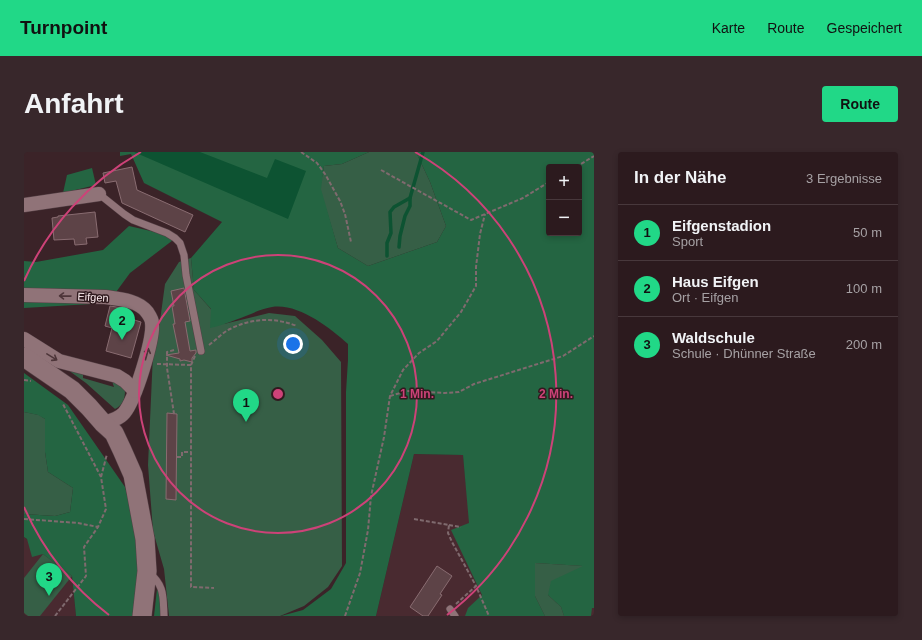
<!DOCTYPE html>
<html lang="de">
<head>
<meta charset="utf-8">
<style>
	:root { --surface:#2c1a1e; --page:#38272b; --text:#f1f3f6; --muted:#a6a1a4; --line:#48383c; --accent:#21d887 }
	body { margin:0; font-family:Arial,sans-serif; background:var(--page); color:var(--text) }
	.controls { position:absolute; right:12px; top:12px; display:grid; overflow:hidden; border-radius:4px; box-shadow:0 2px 6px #0003 }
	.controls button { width:36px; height:36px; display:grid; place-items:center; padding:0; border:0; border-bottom:1px solid var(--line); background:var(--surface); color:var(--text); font:20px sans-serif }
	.you { position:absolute; left:269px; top:192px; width:14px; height:14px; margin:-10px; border:3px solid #fff; border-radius:50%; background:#1a73e8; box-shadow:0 0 0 6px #1a73e833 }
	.badge { display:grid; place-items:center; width:26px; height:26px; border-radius:50%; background:var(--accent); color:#111; font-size:13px; font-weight:700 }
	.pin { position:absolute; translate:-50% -33px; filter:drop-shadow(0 1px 2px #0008) }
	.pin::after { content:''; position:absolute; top:21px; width:14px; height:12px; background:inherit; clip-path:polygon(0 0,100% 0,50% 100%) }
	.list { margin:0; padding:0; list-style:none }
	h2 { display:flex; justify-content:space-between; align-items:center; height:52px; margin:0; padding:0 16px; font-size:17px }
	h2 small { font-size:13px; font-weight:400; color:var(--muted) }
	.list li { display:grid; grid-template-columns:26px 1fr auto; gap:12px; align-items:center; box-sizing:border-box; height:56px; padding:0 16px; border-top:1px solid var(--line) }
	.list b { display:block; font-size:15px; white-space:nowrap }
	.list p { margin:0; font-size:13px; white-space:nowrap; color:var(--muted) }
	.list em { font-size:13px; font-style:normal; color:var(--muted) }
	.map { position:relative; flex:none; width:570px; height:464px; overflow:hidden; border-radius:4px }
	header { display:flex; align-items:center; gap:24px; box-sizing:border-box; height:56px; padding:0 20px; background:var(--accent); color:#111 }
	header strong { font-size:19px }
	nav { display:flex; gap:22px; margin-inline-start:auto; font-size:14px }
	.intro { display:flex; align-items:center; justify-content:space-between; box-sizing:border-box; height:96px; padding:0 24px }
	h1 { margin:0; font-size:28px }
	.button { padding:10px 18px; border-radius:4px; background:var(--accent); color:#111; font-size:14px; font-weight:700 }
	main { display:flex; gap:24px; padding:0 24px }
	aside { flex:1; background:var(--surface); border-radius:4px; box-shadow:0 2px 6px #0003 }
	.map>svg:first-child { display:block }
</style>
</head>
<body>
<header>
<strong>Turnpoint</strong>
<nav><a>Karte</a><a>Route</a><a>Gespeichert</a></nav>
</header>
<div class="intro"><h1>Anfahrt</h1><a class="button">Route</a></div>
<main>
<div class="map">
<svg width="570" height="464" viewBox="0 0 570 464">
	<rect width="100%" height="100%" fill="#3b2328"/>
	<g fill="#492a30">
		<path d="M 390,302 L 439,303 L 446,371 L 560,414 L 568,455 L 570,456 L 570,464 L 352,464 Z"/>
		<path d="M 0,385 L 48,424 L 52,464 L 0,464 Z"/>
	</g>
	<g fill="#365f46">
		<path d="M 345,0 L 392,0 L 406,30 L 422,74 L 413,90 L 344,114 L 314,96 L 296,37 L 300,14 L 318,12 Z"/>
		<path d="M 167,106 L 170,138 L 200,172 L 245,161 L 271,164 L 298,188 L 317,210 L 318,414 L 304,435 L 280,454 L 256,464 L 145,464 L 140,417 L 129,379 L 124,313 L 129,202 L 133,191 L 141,132 L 155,110 Z"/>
		<path d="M 44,218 L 59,219 L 59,226 L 90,235 L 87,226 L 101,238 C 101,247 99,253 91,257 L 62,231 Z"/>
		<path d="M 0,260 L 15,263 L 21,267 L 21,300 L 24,320 L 49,336 L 46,360 L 31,364 L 0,362 Z"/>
		<path d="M 19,402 L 48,424 L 16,464 L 4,464 L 0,461 L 0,426 Z"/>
		<path d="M 511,411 L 560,414 L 524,443 L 537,455 L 540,464 L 521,464 L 511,444 Z"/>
	</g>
	<g fill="#246542" fill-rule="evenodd">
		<path d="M 96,0 L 345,0 L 318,12 L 300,14 L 297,37 L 314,96 L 344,114 L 413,90 L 422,74 L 406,30 L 392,0 L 570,0 L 570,456 L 568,456 L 567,464 L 540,464 L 537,455 L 524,443 L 527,429 L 559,414 L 511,411 L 511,444 L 521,464 L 441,464 L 444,456 L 458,443 L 427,378 L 445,371 L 439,303 L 390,302 L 352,464 L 257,464 L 279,458 L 307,437 L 322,411 L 322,240 L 324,208 L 324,192 C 305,175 274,151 248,155 C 241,156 233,159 227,162 C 213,167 201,173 186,176 L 187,157 L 170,138 L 167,106 L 198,70 L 120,31 L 107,2 L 96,4 ZM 525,15 L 555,15 L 555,81 L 525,81 Z"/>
		<path d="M 68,16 L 72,33 L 39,41 L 43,23 Z"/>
		<path d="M 105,74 L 153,85 L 106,121 L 84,151 L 0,156 L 0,109 L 12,110 L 79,98 Z"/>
		<path d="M 0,221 L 44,253 L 101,335 L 109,365 L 115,401 L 111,464 L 52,464 L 48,424 L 19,402 L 8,405 L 3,387 L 0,385 L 0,362 L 31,364 L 46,360 L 49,336 L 24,320 L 21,300 L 21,267 L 14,263 L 0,260 Z"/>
		<path d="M 133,437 L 136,442 L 138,464 L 130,464 Z"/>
	</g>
	<path fill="#0d5332" d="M 110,0 L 176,0 L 243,26 L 251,7 L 282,19 L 264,67 Z"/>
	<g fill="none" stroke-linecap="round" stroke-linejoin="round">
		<g stroke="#0d5332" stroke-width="3.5">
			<path d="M 375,95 L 376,84 L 381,64 L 386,54 L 386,46 L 399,0"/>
			<path d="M 363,104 L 363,91 L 367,81 L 366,60 L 370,55 L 386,46"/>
		</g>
	</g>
	<g fill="#5d4347" stroke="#896c71">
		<path d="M 108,15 L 113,38 L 169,63 L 161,80 L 98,51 L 92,29 L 81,31 L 79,21 Z"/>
		<path d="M 71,60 L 74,85 L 62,86 L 63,92 L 51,93 L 50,87 L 30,88 L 28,66 L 34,65 L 34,64 Z"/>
		<path d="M 160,136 L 166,169 L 161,170 L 166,199 L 172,198 L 172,201 L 168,206 L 168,210 L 160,208 L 156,209 L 156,207 L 142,203 L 155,201 L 149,172 L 151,172 L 148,154 L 150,154 L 147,139 Z"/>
		<path d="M 86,154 L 99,156 L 97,164 L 117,170 L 107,206 L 82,199 L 88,176 L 81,174 Z"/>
		<path d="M 143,261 L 153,262 L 152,348 L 142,347 Z"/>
		<path d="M 413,414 L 428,424 L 416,442 L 418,443 L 404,464 L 399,464 L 386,455 Z"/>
	</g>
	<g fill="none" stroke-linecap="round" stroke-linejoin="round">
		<g stroke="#554146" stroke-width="8">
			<g id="lane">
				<path d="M 75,42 L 100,62 L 109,68 L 143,81 L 151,86 L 156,91 L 160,103 L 162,123 L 177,199"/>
				<path d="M 124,420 C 141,433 139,445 140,464"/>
				<path d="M 426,457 L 431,464"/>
			</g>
		</g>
		<g stroke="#554146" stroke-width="15">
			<g id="street">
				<path d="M 0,53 L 75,42"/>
				<path d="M 0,143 L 81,145 C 94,147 114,148 123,160 C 125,163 128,167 128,171 C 130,187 111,248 100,261 C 95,267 86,269 79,271"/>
				<path d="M 0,187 L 35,209 L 93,224 L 101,229 L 111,239"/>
			</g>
		</g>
		<g stroke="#554146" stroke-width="20">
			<path id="secondary" d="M 0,205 L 48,238 L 65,255 L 79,271 L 90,281 L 98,298 L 109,323 L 121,387 L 123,419 L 118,464"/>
		</g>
		<g stroke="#7f6a6e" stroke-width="2" stroke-dasharray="4 2" stroke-linecap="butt">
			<path d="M 277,0 L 293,11 L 301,22 L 316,49 L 321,62 L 327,90"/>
			<path d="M 552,15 L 570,4"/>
			<path d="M 357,18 L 447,68 L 499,46 L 525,30"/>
			<path d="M 185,193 C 192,188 198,181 206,177 C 228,166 250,165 273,174"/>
			<path d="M 150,198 L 143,200 L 143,216 L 150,262"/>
			<path d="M 171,204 L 167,213 L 167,435 L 190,436"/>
			<path d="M 133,212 L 167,213"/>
			<path d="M 0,228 L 7,229"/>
			<path d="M 366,244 L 383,239 L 421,241 L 435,240 L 450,232 L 539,204 L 570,184"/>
			<path d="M 153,305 L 158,305 L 158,300 L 167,300"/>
			<path d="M 77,325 L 83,302"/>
			<path d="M 0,367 L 54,371 L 74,375"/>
			<path d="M 390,367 L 425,373 L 424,381 L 428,390 L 452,434"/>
			<path d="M 425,373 L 437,375"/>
			<path d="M 432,452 L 452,434 L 465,464"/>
			<path d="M 31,464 L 62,424 L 60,395 L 74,375 L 82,357 L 77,325 L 39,252"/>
			<path d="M 321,464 L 336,421 L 344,378 L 347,344 L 360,285 L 366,244 L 379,218 L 395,201 L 413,189 L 437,160 L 452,134 L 452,115 L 456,82 L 461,62"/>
		</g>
		<use href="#lane" stroke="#907378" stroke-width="7"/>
		<use href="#street" stroke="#907378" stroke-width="14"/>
		<use href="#secondary" stroke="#907378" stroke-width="19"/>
	</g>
	<defs><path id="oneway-shaft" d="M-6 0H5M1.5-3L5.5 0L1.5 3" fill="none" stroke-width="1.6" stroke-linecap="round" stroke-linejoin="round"/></defs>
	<g stroke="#4d3539">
		<use href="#oneway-shaft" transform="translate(41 144) rotate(-179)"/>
		<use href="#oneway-shaft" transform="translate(123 202) rotate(-75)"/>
		<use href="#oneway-shaft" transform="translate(28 205) rotate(31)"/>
	</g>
	<g fill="none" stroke="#cd4278" stroke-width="2">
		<circle cx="254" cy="242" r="139"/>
		<path d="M85 463A278 278 0 0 1 0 355M0 129A278 278 0 0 1 117 0M391 0A278 278 0 0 1 423 463"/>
	</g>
	<g text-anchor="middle" stroke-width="3" stroke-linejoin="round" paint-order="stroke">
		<g font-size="11" fill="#faeaec" stroke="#301a1e">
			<text transform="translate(69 145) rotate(3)" y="4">Eifgen</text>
		</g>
	</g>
	<circle cx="254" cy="242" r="6" fill="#cd4278" stroke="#301a1e" stroke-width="2"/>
	<g font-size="12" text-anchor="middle" font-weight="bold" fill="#cd4278" stroke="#301a1e" stroke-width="3" stroke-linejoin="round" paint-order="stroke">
		<text x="393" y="246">1 Min.</text>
		<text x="532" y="246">2 Min.</text>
	</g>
</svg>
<div class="controls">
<button>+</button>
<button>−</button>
</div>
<div class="you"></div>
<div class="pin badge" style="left:222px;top:270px">1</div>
<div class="pin badge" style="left:98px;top:188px">2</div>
<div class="pin badge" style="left:25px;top:444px">3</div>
</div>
<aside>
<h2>In der Nähe<small>3 Ergebnisse</small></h2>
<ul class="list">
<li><span class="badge">1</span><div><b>Eifgenstadion</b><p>Sport</p></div><em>50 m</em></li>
<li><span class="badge">2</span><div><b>Haus Eifgen</b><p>Ort · Eifgen</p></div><em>100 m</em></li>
<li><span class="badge">3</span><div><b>Waldschule</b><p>Schule · Dhünner Straße</p></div><em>200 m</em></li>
</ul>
</aside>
</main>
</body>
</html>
